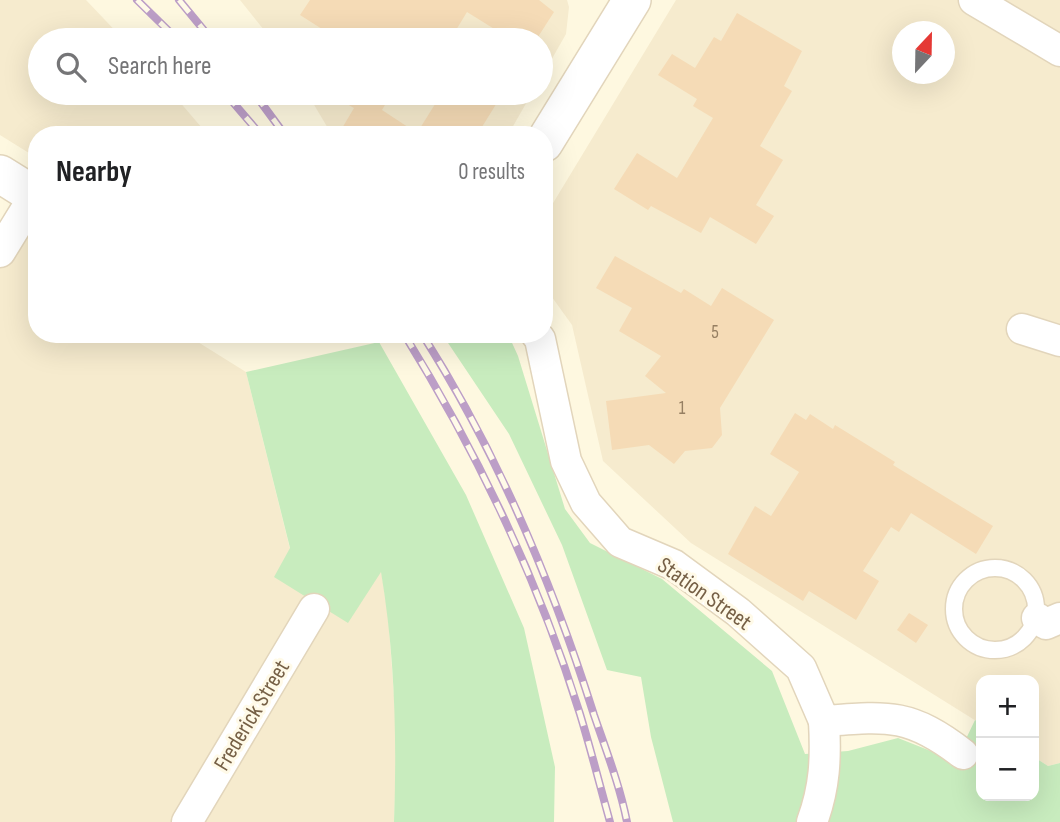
<!DOCTYPE html>
<html lang="en">
<head>
<meta charset="utf-8">
<style>
	:root { --surface:#fff; --page:#f6f6f6; --text:#202124; --muted:#757577; --line:#e0e0e0 }
	body { margin:0; font-family:"Sofia Sans Condensed",sans-serif; background:var(--page); color:var(--text) }
	.controls { position:absolute; right:21px; bottom:21px; display:grid; overflow:hidden; border-radius:14px; box-shadow:0 7px 28px #0002 }
	.controls button { width:63px; height:63px; display:grid; place-items:center; padding:0; border:0; border-bottom:2px solid var(--line); background:var(--surface); color:var(--text); font:35px sans-serif }
	.compass { position:absolute; left:892px; top:21px; width:63px; height:63px; border-radius:50%; background:var(--surface); box-shadow:0 7px 28px #0002; rotate:22deg }
	.list { margin:0; padding:0; list-style:none }
	h2 { display:flex; justify-content:space-between; align-items:center; height:91px; margin:0; padding:0 28px; font-size:30px }
	h2 small { font-size:23px; font-weight:400; color:var(--muted) }
	.icon { flex:none; width:38px; height:38px; fill:none; stroke:currentColor; stroke-width:2; stroke-linecap:round; stroke-linejoin:round }
	.map { position:relative; flex:none; width:1060px; height:822px; overflow:hidden }
	.search { position:absolute; background:var(--surface); box-shadow:0 7px 28px #0002; left:28px; top:28px; width:525px; height:77px; display:flex; align-items:center; gap:18px; box-sizing:border-box; padding:0 24px; border-radius:38px; color:var(--muted); font-size:26px }
	.panel { position:absolute; background:var(--surface); box-shadow:0 7px 28px #0002; left:28px; top:126px; width:525px; height:217px; border-radius:28px }
	.map>svg:first-child { display:block }
</style>
</head>
<body>
<div class="map">
<svg width="1060" height="822" viewBox="0 0 1060 822">
	<rect width="100%" height="100%" fill="#fef8e0"/>
	<g fill="#f6ebce" fill-rule="evenodd">
		<path d="M 0,0 L 86,0 L 124,40 L 40,40 L 40,93 L 172,93 L 208,135 L 37,135 L 37,158 L 0,135 Z"/>
		<path d="M 240,0 L 567,0 L 569,7 L 566,34 L 541,78 L 541,40 L 272,40 Z"/>
		<path d="M 676,0 L 1060,0 L 1060,763 L 1048,766 L 1034,757 L 1034,680 L 981,680 L 981,724 L 691,543 L 603,461 L 572,325 L 544,286 L 544,218 ZM 902,32 L 944,32 L 944,74 L 902,74 Z"/>
		<path d="M 307,93 L 532,93 L 508,135 L 332,135 Z"/>
		<path d="M 0,221 L 37,244 L 37,334 L 185,334 L 246,372 L 290,549 L 275,577 L 381,570 L 388,614 L 397,737 L 394,822 L 0,822 Z"/>
	</g>
	<g fill="#c8ecbe">
		<path d="M 442,334 L 508,334 L 518,356 L 565,509 L 590,543 L 662,579 L 772,671 L 805,754 L 848,751 L 898,738 L 946,757 L 964,743 L 975,720 L 981,724 L 981,796 L 1034,796 L 1034,757 L 1048,766 L 1060,763 L 1060,822 L 673,822 L 651,737 L 641,677 L 607,670 L 562,545 L 509,434 Z"/>
		<path d="M 379,342 L 466,495 L 524,628 L 555,767 L 554,822 L 394,822 C 397,738 395,655 381,572 L 348,623 L 274,577 L 290,548 L 246,372 Z"/>
	</g>
	<g fill="#f5dbb6">
		<path d="M 310,0 L 539,0 L 554,12 L 536,40 L 512,40 L 467,12 L 450,40 L 316,40 L 322,29 L 300,15 Z"/>
		<path d="M 737,13 L 802,51 L 784,86 L 792,91 L 760,146 L 783,160 L 756,205 L 774,216 L 756,244 L 710,217 L 701,233 L 651,206 L 648,210 L 614,189 L 637,153 L 677,178 L 713,118 L 693,106 L 697,99 L 658,75 L 672,54 L 695,68 L 714,37 L 721,41 Z"/>
		<path d="M 328,93 L 392,93 L 382,110 L 417,133 L 442,93 L 503,93 L 477,135 L 338,135 L 354,108 Z"/>
		<path d="M 615,256 L 681,293 L 684,289 L 711,306 L 722,288 L 774,320 L 720,408 L 722,435 L 712,448 L 685,451 L 674,464 L 649,445 L 612,450 L 606,401 L 666,393 L 645,376 L 661,356 L 619,331 L 632,308 L 596,288 Z"/>
		<path d="M 795,413 L 806,420 L 810,414 L 833,429 L 835,425 L 895,462 L 893,465 L 993,526 L 976,554 L 911,513 L 899,532 L 891,527 L 863,571 L 879,581 L 856,620 L 809,591 L 803,601 L 728,554 L 755,506 L 771,516 L 799,472 L 770,454 Z"/>
		<path d="M 909,613 L 928,625 L 916,643 L 897,630 Z"/>
	</g>
	<g fill="none" stroke-linecap="round" stroke-linejoin="round">
		<g stroke="#e2d5bb" stroke-width="19">
			<circle id="service" cx="995" cy="609" r="41"/>
		</g>
		<g stroke="#e2d5bb" stroke-width="33">
			<g id="minor">
				<path d="M 974,0 L 1060,51"/>
				<path d="M 0,252 L 35,195"/>
				<path d="M 1022,329 L 1060,341"/>
				<path d="M 536,334 L 540,339 L 566,461 L 586,503 L 620,542 L 674,565 L 738,612 L 801,668 L 824,721 C 888,716 910,713 963,754"/>
				<path d="M 1037,618 L 1046,624 L 1060,618"/>
				<path d="M 187,822 L 314,609"/>
				<path d="M 812,822 C 825,787 826,758 824,721"/>
			</g>
		</g>
		<g stroke="#e2d5bb" stroke-width="40">
			<g id="tertiary">
				<path d="M 544,143 L 632,0"/>
				<path d="M 0,174 L 37,197"/>
			</g>
		</g>
		<use href="#service" stroke="#fff" stroke-width="16"/>
		<use href="#minor" stroke="#fff" stroke-width="30"/>
		<use href="#tertiary" stroke="#fff" stroke-width="37"/>
		<g stroke="#bc9ec7" stroke-width="8">
			<g id="rail">
				<path d="M 137,0 L 178,40"/>
				<path d="M 179,0 L 212,40"/>
				<path d="M 225,93 L 261,135"/>
				<path d="M 254,93 L 285,135"/>
				<path d="M 404,334 C 477,452 539,582 580,714 C 591,750 600,786 610,822"/>
				<path d="M 422,334 C 497,452 552,582 594,715 C 606,750 620,786 627,822"/>
			</g>
		</g>
		<use href="#rail" stroke="#fffae8" stroke-width="5" stroke-dasharray="16" stroke-linecap="butt"/>
	</g>
	<g text-anchor="middle" stroke-width="6" stroke-linejoin="round" paint-order="stroke">
		<g font-size="19" fill="#967f62">
			<text x="715" y="338">5</text>
			<text x="682" y="414">1</text>
		</g>
		<g font-size="23" fill="#766046" stroke="#fffae8">
			<text transform="translate(705 593) rotate(35)" y="8">Station Street</text>
			<text transform="translate(251 715) rotate(-59)" y="8">Frederick Street</text>
		</g>
	</g>
</svg>
<div class="controls">
<button>+</button>
<button>−</button>
</div>
<svg class="compass" viewBox="-18 -18 36 36"><path d="M0-13l5 13h-10z" fill="#e53935"/><path d="M0 13l5-13h-10z" fill="#757577"/></svg>
<div class="search"><svg class="icon" aria-label="search" viewBox="0 0 24 24"><circle cx="10" cy="10" r="6"/><path d="M15 15l6 6"/></svg>Search here</div>
<section class="panel">
<h2>Nearby<small>0 results</small></h2>
<ul class="list">
</ul>
</section>
</div>
</body>
</html>
